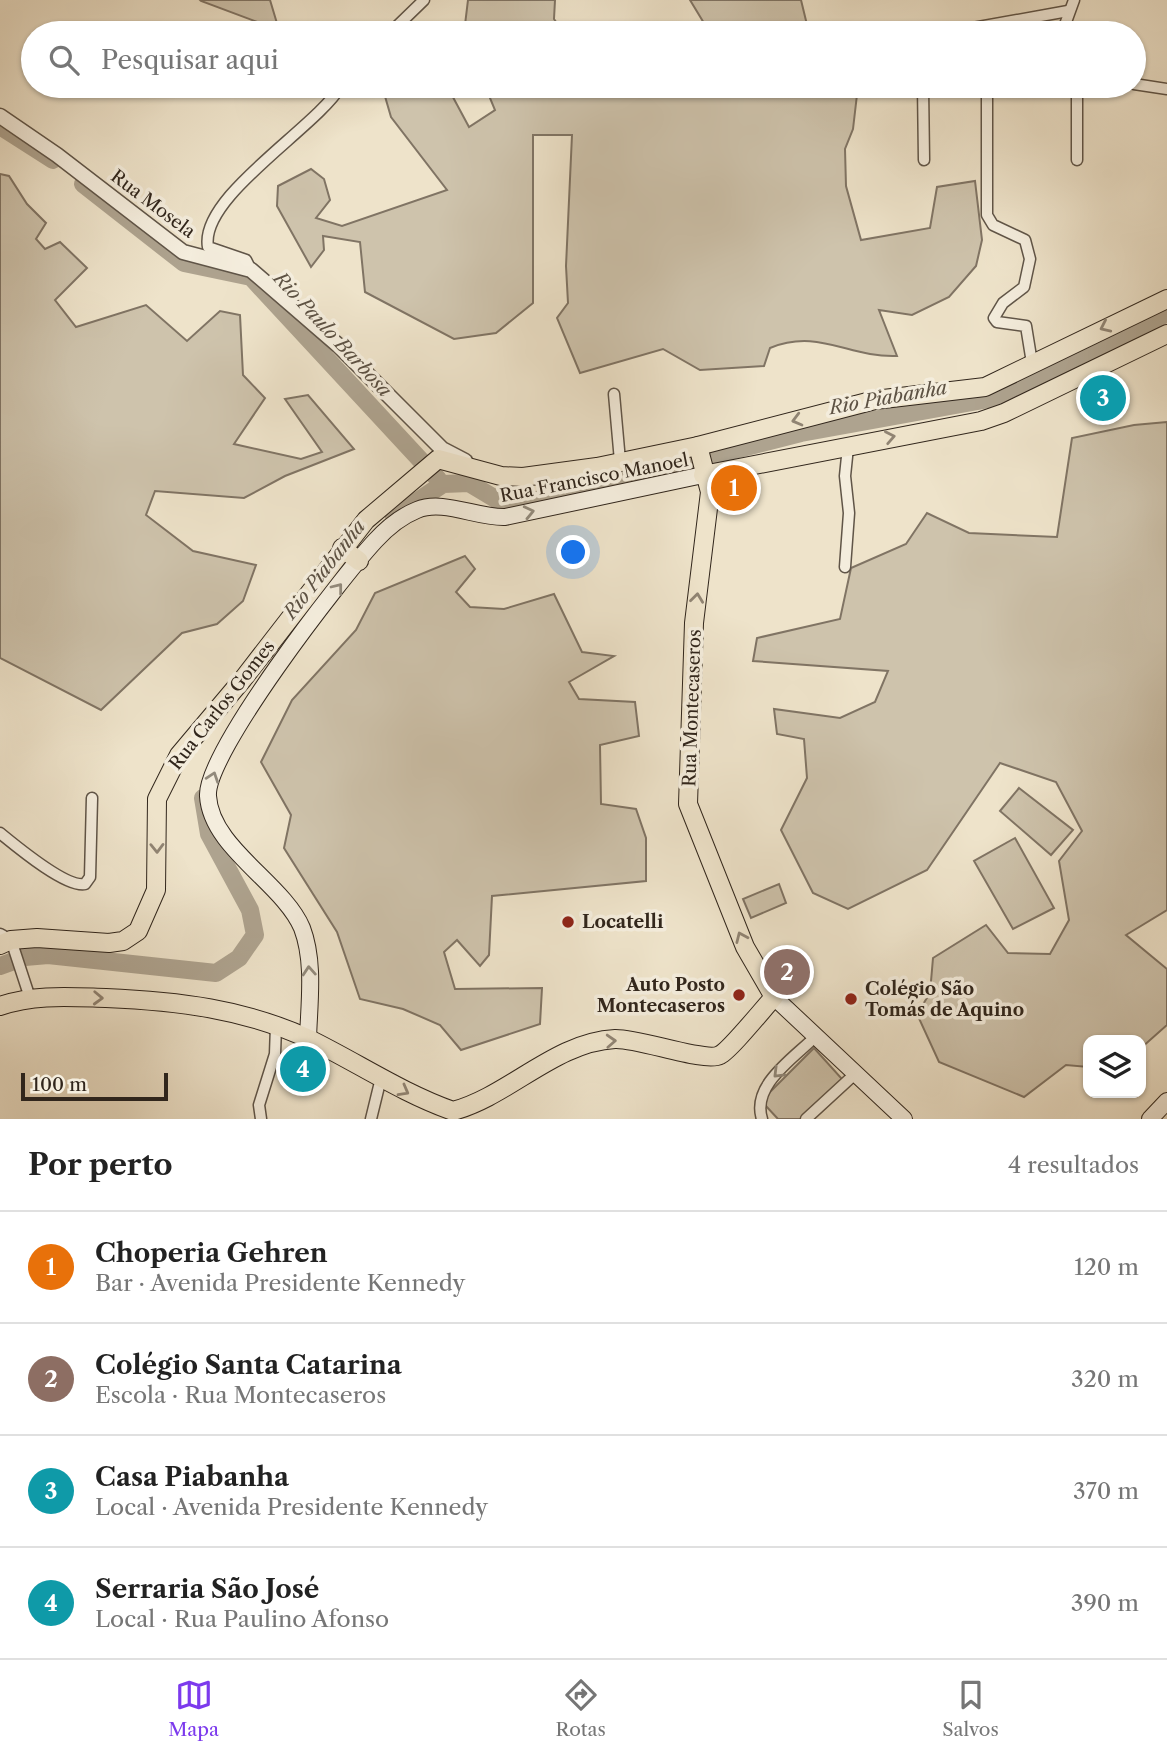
<!DOCTYPE html>
<html lang="pt">
<head>
<meta charset="utf-8">
<style>
	:root { --surface:#fff; --page:#f2f2f2; --text:#222; --muted:#767676; --line:#e0e0e0; --accent:#7c3aed }
	body { margin:0; font-family:"Libre Caslon Text",serif; background:var(--page); color:var(--text) }
	.controls { position:absolute; right:21px; bottom:21px; display:grid; overflow:hidden; border-radius:14px; box-shadow:0 2px 5px #0004 }
	.controls button { width:63px; height:63px; display:grid; place-items:center; padding:0; border:0; border-bottom:2px solid var(--line); background:var(--surface); color:var(--text); font:35px sans-serif }
	.scale { position:absolute; left:21px; bottom:18px; width:147px; box-sizing:border-box; padding-left:7px; border:4px solid #31261c; border-top:0; font-size:19px; line-height:24px; white-space:nowrap; color:#31261c; -webkit-text-stroke:5px #f4eddd; paint-order:stroke }
	.you { position:absolute; left:574px; top:553px; width:24px; height:24px; margin:-18px; border:5px solid #fff; border-radius:50%; background:#1a73e8; box-shadow:0 0 0 10px #1a73e833 }
	.badge { display:grid; place-items:center; width:46px; height:46px; border-radius:50%; background:var(--accent); color:#fff; font-size:23px; font-weight:700 }
	.pin { position:absolute; translate:-50% -50%; border:4px solid #fff; box-shadow:0 2px 7px #0006 }
	.list { margin:0; padding:0; list-style:none }
	h2 { display:flex; justify-content:space-between; align-items:center; height:91px; margin:0; padding:0 28px; font-size:30px }
	h2 small { font-size:23px; font-weight:400; color:var(--muted) }
	.list li { display:grid; grid-template-columns:46px 1fr auto; gap:21px; align-items:center; box-sizing:border-box; height:112px; padding:0 28px; border-top:2px solid var(--line) }
	.list b { display:block; font-size:26px; white-space:nowrap }
	.list p { margin:0; font-size:23px; white-space:nowrap; color:var(--muted) }
	.list em { font-size:23px; font-style:normal; color:var(--muted) }
	.icon { flex:none; width:38px; height:38px; fill:none; stroke:currentColor; stroke-width:2; stroke-linecap:round; stroke-linejoin:round }
	.map { position:relative; flex:none; width:1167px; height:1119px; overflow:hidden }
	.search { position:absolute; background:var(--surface); box-shadow:0 2px 5px #0004; left:21px; right:21px; top:21px; height:77px; display:flex; align-items:center; gap:18px; box-sizing:border-box; padding:0 24px; border-radius:38px; color:var(--muted); font-size:26px }
	.sheet { height:539px; background:var(--surface) }
	nav { display:flex; justify-content:space-around; align-items:center; box-sizing:border-box; height:98px; border-top:2px solid var(--line); background:var(--surface); font-size:19px; color:var(--muted) }
	nav a { display:grid; justify-items:center; gap:4px }
	nav .on { color:var(--accent) }
	.map>svg:first-child { display:block }
</style>
</head>
<body>
<div class="map">
<svg width="1167" height="1119" viewBox="0 0 1167 1119">
	<rect width="100%" height="100%" fill="#eee3ca"/>
	<filter id="stains"><feTurbulence type="fractalNoise" baseFrequency=".00286" numOctaves="4"/><feColorMatrix values="0 0 0 0 .2 0 0 0 0 .09 0 0 0 0 .02 0 0 0 .5 -.17"/></filter>
	<radialGradient id="worn" r=".72"><stop offset=".6" stop-color="#630" stop-opacity="0"/><stop offset="1" stop-color="#630" stop-opacity=".3"/></radialGradient>
	<g fill="#cec3ac" stroke="#807464" stroke-width="2">
		<path d="M 200,0 L 270,0 L 279,30 L 201,1 Z"/>
		<path d="M 468,0 L 555,0 L 554,19 L 564,33 L 464,33 Z"/>
		<path d="M 690,0 L 801,0 L 809,33 L 710,33 Z"/>
		<path d="M 382,86 L 447,86 L 469,127 L 495,110 L 485,86 L 669,86 L 683,95 L 693,86 L 858,86 L 853,129 L 845,149 L 846,186 L 861,240 L 930,228 L 937,187 L 975,181 L 982,240 L 976,266 L 949,297 L 912,315 L 879,310 L 897,356 C 849,358 819,328 770,348 L 764,366 L 700,370 L 663,349 L 580,373 L 557,318 L 568,303 L 566,266 L 572,135 L 533,135 L 533,303 L 496,333 L 454,339 L 365,292 L 360,242 L 323,236 L 324,250 L 311,267 L 277,206 L 278,186 L 311,169 L 324,179 L 330,200 L 316,218 L 342,226 L 447,190 L 391,117 Z"/>
		<path d="M 0,174 L 9,176 L 27,204 L 46,223 L 36,239 L 45,249 L 60,242 L 87,268 L 55,300 L 76,327 L 146,305 L 187,341 L 220,311 L 240,315 L 243,375 L 265,398 L 234,444 L 301,459 L 322,452 L 285,399 L 308,395 L 354,449 L 285,476 L 244,498 L 155,491 L 146,515 L 193,551 L 256,565 L 243,601 L 217,624 L 182,633 L 101,710 L 0,658 Z"/>
		<path d="M 1167,422 L 1167,910 L 1126,935 L 1167,969 L 1167,1025 L 1141,1048 L 1141,1040 L 1088,1040 L 1088,1067 L 1066,1065 L 1024,1097 L 939,1062 L 917,1014 L 930,993 L 933,958 L 986,925 L 1008,953 L 1050,954 L 1069,920 L 1059,861 L 1082,831 L 1056,782 L 1000,763 L 927,870 L 848,909 L 813,893 L 781,830 L 807,778 L 804,739 L 777,734 L 774,709 L 840,718 L 875,702 L 888,671 L 753,661 L 757,638 L 840,619 L 851,568 L 906,544 L 927,513 L 969,533 L 1057,537 L 1072,438 L 1134,425 Z"/>
		<path d="M 465,556 L 475,569 L 456,592 L 470,607 L 504,609 L 554,594 L 582,652 L 614,656 L 569,682 L 579,699 L 635,702 L 639,736 L 600,745 L 601,804 L 636,809 L 646,838 L 646,881 L 492,896 L 489,955 L 480,966 L 457,940 L 444,952 L 455,989 L 542,988 L 540,1024 L 461,1050 L 440,1025 L 403,1009 L 360,999 L 337,932 L 284,848 L 291,815 L 261,762 L 292,700 L 356,630 L 375,593 Z"/>
		<path d="M 1019,788 L 1073,830 L 1051,855 L 1000,811 Z"/>
		<path d="M 1015,838 L 1054,908 L 1013,929 L 974,861 Z"/>
		<path d="M 779,884 L 786,903 L 751,918 L 743,899 Z"/>
		<path d="M 814,1048 L 842,1079 L 833,1091 L 801,1119 L 778,1119 L 765,1105 L 764,1098 Z"/>
	</g>
	<g fill="none" stroke-linecap="round" stroke-linejoin="round">
		<g stroke="#aea38f" stroke-width="18">
			<path d="M 0,126 L 53,160"/>
			<path d="M 83,184 L 184,263 L 251,277 L 438,479"/>
			<path d="M 394,517 L 443,484 L 469,483 L 509,507 L 801,433 L 1000,397 L 1046,376 L 1167,313"/>
			<path d="M 0,966 L 25,957 L 48,955 L 216,973 L 239,958 L 255,935 L 250,910 L 209,834 L 203,798"/>
		</g>
		<g stroke="#605548" stroke-width="13">
			<g id="minor">
				<path d="M 390,33 L 424,0"/>
				<path d="M 945,33 L 1068,11"/>
				<path d="M 1062,33 L 1074,0"/>
				<path d="M 1134,84 L 1167,89"/>
				<path d="M 923,86 L 924,160"/>
				<path d="M 987,86 L 987,215 L 993,225 L 1025,240 L 1030,259 L 1024,287 L 1003,303 L 994,318 L 997,322 L 1026,326 L 1032,363"/>
				<path d="M 1077,86 L 1077,160"/>
				<path d="M 251,270 L 246,260 L 208,247 C 199,197 316,128 341,86"/>
				<path d="M 614,394 L 620,461"/>
				<path d="M 845,567 L 849,513 L 845,476 L 848,447"/>
				<path d="M 0,833 C 16,846 66,888 85,884 L 90,877 L 92,798"/>
				<path d="M 0,934 L 11,940 L 30,998"/>
				<path d="M 261,1119 L 259,1105 L 275,1054 L 276,1026"/>
				<path d="M 371,1119 L 381,1078"/>
				<path d="M 762,1119 C 751,1085 794,1058 816,1036"/>
				<path d="M 806,1119 L 856,1073"/>
			</g>
		</g>
		<g stroke="#605548" stroke-width="17">
			<path id="tertiary" d="M 0,116 L 57,155 L 183,252 L 251,270 L 339,346 L 442,449 L 465,461"/>
		</g>
		<g stroke="#31261c" stroke-width="18">
			<g id="secondary">
				<path d="M 774,997 L 904,1119"/>
				<path d="M 308,1039 C 309,1004 315,962 302,928 C 283,883 211,848 208,796 C 205,753 341,578 375,541 C 386,529 402,516 417,510 C 443,499 477,518 505,517 L 703,475"/>
				<path d="M 1150,1119 L 1167,1101"/>
			</g>
		</g>
		<g stroke="#31261c" stroke-width="20">
			<g id="primary">
				<path d="M 703,475 L 981,421 L 1004,413 L 1167,334"/>
				<path d="M 342,548 L 359,561"/>
				<path d="M 0,945 L 11,940 L 37,938 L 109,943 L 123,941 L 138,931 L 156,890 L 157,799 L 179,755 L 243,679 L 366,520 L 438,459 L 501,476 L 523,477 L 597,467 L 698,446 L 875,400 L 985,387 L 1167,299"/>
				<path d="M 0,1006 C 35,994 70,997 106,998 C 177,1001 245,1009 309,1039 C 358,1063 402,1093 453,1111 C 509,1096 555,1042 615,1039 C 639,1038 705,1063 720,1055 C 730,1050 763,1009 774,997 L 745,947 L 688,804 L 694,623 L 710,492 L 698,446"/>
			</g>
		</g>
		<use href="#minor" stroke="#f4eddd" stroke-width="10"/>
		<use href="#tertiary" stroke="#f4eddd" stroke-width="14"/>
		<use href="#secondary" stroke="#f4eddd" stroke-width="16"/>
		<use href="#primary" stroke="#eee3ca" stroke-width="18"/>
	</g>
	<defs><path id="oneway-chevron" d="M-2-3.5L2.5 0L-2 3.5" fill="none" stroke-width="1.6" stroke-linecap="round" stroke-linejoin="round" transform="scale(1.75)"/></defs>
	<g stroke="#908473">
		<use href="#oneway-chevron" transform="translate(1105 327) rotate(155)"/>
		<use href="#oneway-chevron" transform="translate(797 420) rotate(165)"/>
		<use href="#oneway-chevron" transform="translate(890 437) rotate(-11)"/>
		<use href="#oneway-chevron" transform="translate(697 598) rotate(-83)"/>
		<use href="#oneway-chevron" transform="translate(157 848) rotate(89)"/>
		<use href="#oneway-chevron" transform="translate(741 937) rotate(-114)"/>
		<use href="#oneway-chevron" transform="translate(98 998) rotate(2)"/>
		<use href="#oneway-chevron" transform="translate(611 1041) rotate(-3)"/>
		<use href="#oneway-chevron" transform="translate(404 1091) rotate(29)"/>
	</g>
	<g stroke="#928a7c">
		<use href="#oneway-chevron" transform="translate(529 512) rotate(-13)"/>
		<use href="#oneway-chevron" transform="translate(338 588) rotate(-52)"/>
		<use href="#oneway-chevron" transform="translate(213 777) rotate(-71)"/>
		<use href="#oneway-chevron" transform="translate(309 971) rotate(-94)"/>
		<use href="#oneway-chevron" transform="translate(778 1073) rotate(135)"/>
	</g>
	<g fill="#8f2418" stroke="#f4eddd" stroke-width="2.5">
		<circle cx="568" cy="922" r="7"/>
		<circle cx="739" cy="995" r="7"/>
		<circle cx="851" cy="999" r="7"/>
	</g>
	<g text-anchor="middle" stroke-width="7" stroke-linejoin="round" paint-order="stroke">
		<g font-size="18" fill="#31261c" stroke="#f4eddd">
			<text transform="translate(153 204) rotate(37)" y="6">Rua Mosela</text>
			<text transform="translate(594 478) rotate(-11)" y="6">Rua Francisco Manoel</text>
			<text transform="translate(222 705) rotate(-52)" y="6">Rua Carlos Gomes</text>
			<text transform="translate(692 708) rotate(-88)" y="6">Rua Montecaseros</text>
		</g>
		<g font-size="18" font-weight="bold" fill="#31261c" stroke="#f4eddd" text-anchor="start">
			<text x="582" y="928">Locatelli</text>
			<text x="725" y="991" text-anchor="end">Auto Posto<tspan x="725" dy="21">Montecaseros</tspan></text>
			<text x="865" y="995">Colégio São<tspan x="865" dy="21">Tomás de Aquino</tspan></text>
		</g>
		<g font-size="19" font-style="italic" fill="#5d5244" stroke="#f4eddd">
			<text transform="translate(333 334) rotate(47)" y="7">Rio Paulo Barbosa</text>
			<text transform="translate(888 397) rotate(-10)" y="7">Rio Piabanha</text>
			<text transform="translate(324 569) rotate(-52)" y="7">Rio Piabanha</text>
		</g>
	</g>
	<rect width="100%" height="100%" filter="url(#stains)"/>
	<rect width="100%" height="100%" fill="url(#worn)"/>
</svg>
<div class="controls">
<button><svg class="icon" aria-label="layers" viewBox="0 0 24 24"><path d="M12 4l9 5-9 5-9-5zM3 14l9 5 9-5"/></svg></button>
</div>
<div class="scale">100 m</div>
<div class="you"></div>
<div class="pin badge" style="left:734px;top:488px;background:#e8710a">1</div>
<div class="pin badge" style="left:787px;top:972px;background:#8d6e63">2</div>
<div class="pin badge" style="left:1103px;top:398px;background:#0f9aa8">3</div>
<div class="pin badge" style="left:303px;top:1069px;background:#0f9aa8">4</div>
<div class="search"><svg class="icon" aria-label="search" viewBox="0 0 24 24"><circle cx="10" cy="10" r="6"/><path d="M15 15l6 6"/></svg>Pesquisar aqui</div>
</div>
<section class="sheet">
<h2>Por perto<small>4 resultados</small></h2>
<ul class="list">
<li><span class="badge" style="background:#e8710a">1</span><div><b>Choperia Gehren</b><p>Bar · Avenida Presidente Kennedy</p></div><em>120 m</em></li>
<li><span class="badge" style="background:#8d6e63">2</span><div><b>Colégio Santa Catarina</b><p>Escola · Rua Montecaseros</p></div><em>320 m</em></li>
<li><span class="badge" style="background:#0f9aa8">3</span><div><b>Casa Piabanha</b><p>Local · Avenida Presidente Kennedy</p></div><em>370 m</em></li>
<li><span class="badge" style="background:#0f9aa8">4</span><div><b>Serraria São José</b><p>Local · Rua Paulino Afonso</p></div><em>390 m</em></li>
</ul>
</section>
<nav>
<a class="on"><svg class="icon" aria-label="map" viewBox="0 0 24 24"><path d="M3 6l6-2 6 2 6-2v14l-6 2-6-2-6 2zM9 4v14M15 6v14"/></svg>Mapa</a>
<a><svg class="icon" aria-label="directions" viewBox="0 0 24 24"><path d="M12 3l9 9-9 9-9-9zM9 14v-3h6M13 9l2 2-2 2"/></svg>Rotas</a>
<a><svg class="icon" aria-label="saved" viewBox="0 0 24 24"><path d="M7 4h10v16l-5-4-5 4z"/></svg>Salvos</a>
</nav>
</body>
</html>
